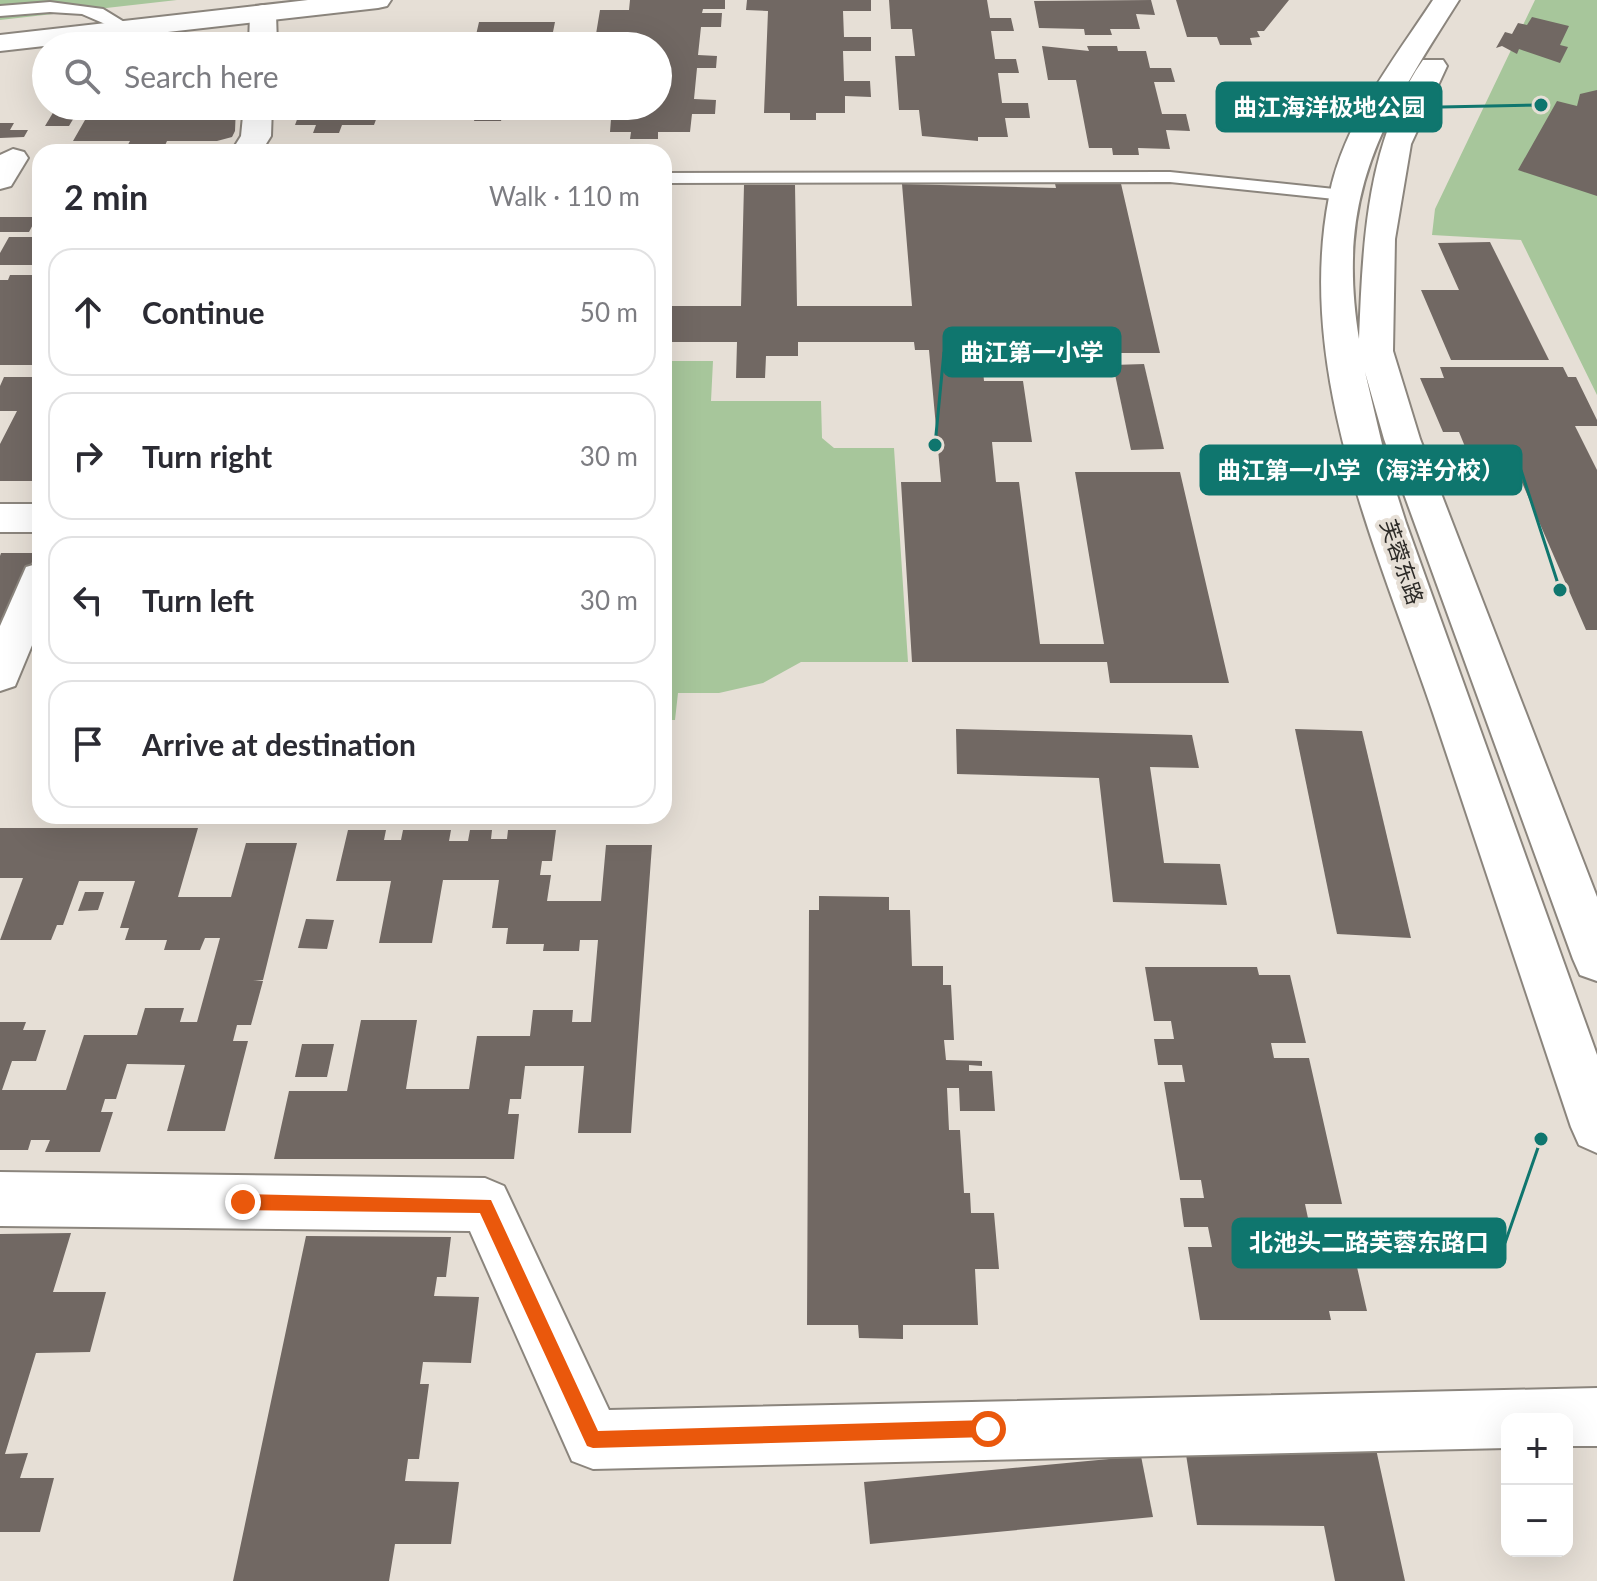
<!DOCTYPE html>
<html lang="en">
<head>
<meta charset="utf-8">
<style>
	:root { --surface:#fff; --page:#f2f2f3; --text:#2b2b33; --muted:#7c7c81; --line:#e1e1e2 }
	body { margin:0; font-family:Lato,"Noto Sans SC",sans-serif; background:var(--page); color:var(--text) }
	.controls { position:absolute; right:24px; bottom:24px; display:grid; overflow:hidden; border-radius:16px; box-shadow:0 8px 32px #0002 }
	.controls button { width:72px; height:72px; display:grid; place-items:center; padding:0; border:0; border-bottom:2px solid var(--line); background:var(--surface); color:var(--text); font:40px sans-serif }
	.stop { position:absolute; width:24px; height:24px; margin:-18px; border:6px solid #ea580c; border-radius:50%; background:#fff }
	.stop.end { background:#ea580c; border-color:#fff; box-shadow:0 2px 8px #0008 }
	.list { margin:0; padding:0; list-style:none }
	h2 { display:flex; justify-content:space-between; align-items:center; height:104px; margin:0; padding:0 32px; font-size:34px }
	h2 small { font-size:26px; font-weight:400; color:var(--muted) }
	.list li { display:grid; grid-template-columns:52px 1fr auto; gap:24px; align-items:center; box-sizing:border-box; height:128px; margin:0 16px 16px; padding:0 16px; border:2px solid var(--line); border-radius:24px }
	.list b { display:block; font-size:30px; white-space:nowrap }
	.list em { font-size:26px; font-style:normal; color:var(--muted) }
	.icon { flex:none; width:44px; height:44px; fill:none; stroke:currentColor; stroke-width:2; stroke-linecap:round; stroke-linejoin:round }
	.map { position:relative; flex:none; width:1597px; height:1581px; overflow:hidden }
	.search { position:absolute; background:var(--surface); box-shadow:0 8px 32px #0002; left:32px; top:32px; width:640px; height:88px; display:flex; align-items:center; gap:20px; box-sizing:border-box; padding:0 28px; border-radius:44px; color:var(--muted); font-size:30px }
	.panel { position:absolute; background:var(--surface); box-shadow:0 8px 32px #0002; left:32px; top:144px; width:640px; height:680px; border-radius:24px }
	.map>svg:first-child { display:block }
</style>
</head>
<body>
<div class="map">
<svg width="1597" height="1581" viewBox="0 0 1597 1581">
	<rect width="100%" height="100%" fill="#e6dfd6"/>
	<g fill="#a7c69b">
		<path d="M 0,0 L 177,0 L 0,20 Z"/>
		<path d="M 1535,0 L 1597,0 L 1597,395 L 1521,240 L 1432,235 L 1435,209 Z"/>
		<path d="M 664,361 L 713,361 L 711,401 L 821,401 L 822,438 L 834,448 L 894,448 L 908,662 L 801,662 L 763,683 L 719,693 L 678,693 L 675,720 L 664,720 Z"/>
	</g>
	<g fill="#716863">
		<path d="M 630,0 L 725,0 L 725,9 L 703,9 L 702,13 L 722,13 L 721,27 L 701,27 L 698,55 L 717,56 L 716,68 L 697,68 L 694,99 L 716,100 L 715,114 L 692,114 L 690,132 L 658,132 L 658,139 L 630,139 L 631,132 L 610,132 L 611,119 L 585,119 L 587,106 L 658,106 L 658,46 L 594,46 L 600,10 L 629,10 Z"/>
		<path d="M 747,0 L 871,0 L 871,11 L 843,11 L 844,37 L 871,37 L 871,51 L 843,51 L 844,81 L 870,81 L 871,97 L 845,96 L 845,113 L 816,113 L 816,120 L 790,120 L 790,113 L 764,113 L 768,11 L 746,10 Z"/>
		<path d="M 889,0 L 987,0 L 990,18 L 1011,18 L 1014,31 L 991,31 L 995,59 L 1016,59 L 1019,73 L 998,73 L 1002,103 L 1028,103 L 1030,118 L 1005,118 L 1008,137 L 978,137 L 978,141 L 922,136 L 919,110 L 899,110 L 895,56 L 915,56 L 912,29 L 891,29 Z"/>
		<path d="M 1151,0 L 1155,15 L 1136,14 L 1140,29 L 1110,29 L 1112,35 L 1085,35 L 1084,29 L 1039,28 L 1034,1 Z"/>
		<path d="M 1176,0 L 1289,0 L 1264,31 L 1257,31 L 1260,37 L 1250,38 L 1252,45 L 1220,45 L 1217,37 L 1187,37 Z"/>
		<path d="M 1532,17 L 1569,26 L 1560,45 L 1568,47 L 1560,63 L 1519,49 L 1517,54 L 1502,46 L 1496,48 L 1505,32 L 1512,34 L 1518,23 L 1527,25 Z"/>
		<path d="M 479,22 L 555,22 L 552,37 L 570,37 L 568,46 L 433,46 L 436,34 L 476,35 Z"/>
		<path d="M 332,32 L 406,32 L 401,46 L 326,46 Z"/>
		<path d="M 248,33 L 244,46 L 217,46 L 222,34 Z"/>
		<path d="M 1042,46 L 1089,51 L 1087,46 L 1117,46 L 1118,51 L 1146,51 L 1150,68 L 1171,68 L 1175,82 L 1154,82 L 1162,114 L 1186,114 L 1190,131 L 1166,130 L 1170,149 L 1138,148 L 1139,155 L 1113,155 L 1112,148 L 1089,148 L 1076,80 L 1048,80 Z"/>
		<path d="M 1597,90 L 1597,196 L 1518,170 L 1557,101 L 1577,106 L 1580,94 Z"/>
		<path d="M 93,106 L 236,106 L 235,131 L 232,137 L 217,141 L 167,141 L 162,152 L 124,152 L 130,141 L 73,141 Z"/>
		<path d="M 302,106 L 381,106 L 374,125 L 342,125 L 339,133 L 313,133 L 316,125 L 295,125 Z"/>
		<path d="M 457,106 L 538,106 L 536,114 L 503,114 L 501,121 L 474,121 L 476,114 L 454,114 Z"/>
		<path d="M 54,111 L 78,111 L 69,126 L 45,126 Z"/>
		<path d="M 0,123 L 14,123 L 10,130 L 28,130 L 24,137 L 0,138 Z"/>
		<path d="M 1053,175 L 1119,175 L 1160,353 L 1080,353 L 1078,341 L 980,341 L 984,381 L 1023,381 L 1032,442 L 992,442 L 996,482 L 1019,482 L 1040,644 L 1104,644 L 1075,472 L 1180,472 L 1229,683 L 1110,683 L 1107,662 L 912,662 L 901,482 L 941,482 L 929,350 L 915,350 L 914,342 L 798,342 L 798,356 L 766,356 L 765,378 L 736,378 L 737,342 L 664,342 L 664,306 L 741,306 L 744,185 L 795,185 L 797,306 L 912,306 L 902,184 L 1056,188 Z"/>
		<path d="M 0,217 L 37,217 L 29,232 L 0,232 Z"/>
		<path d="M 9,237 L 40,237 L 40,265 L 0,265 L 0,253 Z"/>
		<path d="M 1490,242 L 1549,360 L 1451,360 L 1421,290 L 1459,290 L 1438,243 Z"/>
		<path d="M 10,275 L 40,275 L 40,365 L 0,365 L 0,280 L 8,280 Z"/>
		<path d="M 1144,364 L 1164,449 L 1131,450 L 1113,365 Z"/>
		<path d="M 1440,367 L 1563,367 L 1568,377 L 1576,377 L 1597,420 L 1597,426 L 1575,426 L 1597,470 L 1597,630 L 1586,630 L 1507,448 L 1499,448 L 1502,454 L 1468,454 L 1459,432 L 1443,432 L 1420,378 L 1444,378 Z"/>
		<path d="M 4,377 L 40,377 L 40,481 L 0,481 L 0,444 L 17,411 L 0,411 L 0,386 Z"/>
		<path d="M 1,553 L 36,553 L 0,635 L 0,556 Z"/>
		<path d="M 956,729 L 1192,735 L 1199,768 L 1150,767 L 1164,863 L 1220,864 L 1227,905 L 1113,902 L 1099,778 L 957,774 Z"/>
		<path d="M 1295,729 L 1362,731 L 1411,938 L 1337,934 Z"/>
		<path d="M 0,828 L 198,828 L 178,897 L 231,897 L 246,843 L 297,843 L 263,980 L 253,980 L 263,981 L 251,1025 L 237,1025 L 233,1041 L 248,1041 L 225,1131 L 167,1131 L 185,1065 L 127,1064 L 116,1099 L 105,1099 L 101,1112 L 113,1112 L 100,1152 L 45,1152 L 50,1140 L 31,1140 L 28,1150 L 0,1150 L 0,1022 L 26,1022 L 23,1030 L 46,1030 L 36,1061 L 12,1061 L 2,1090 L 66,1090 L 84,1035 L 137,1035 L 145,1008 L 184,1008 L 180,1022 L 197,1022 L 220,938 L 205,938 L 200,950 L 164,950 L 167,940 L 125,940 L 129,928 L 120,928 L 135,881 L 79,881 L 63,925 L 57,925 L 51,940 L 0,940 L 23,878 L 0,878 Z"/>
		<path d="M 348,830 L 386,830 L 384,840 L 401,840 L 403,830 L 451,830 L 449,841 L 468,841 L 470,830 L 492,830 L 491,839 L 507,839 L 508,830 L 556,830 L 552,861 L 542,861 L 540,875 L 551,875 L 547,901 L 601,901 L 606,845 L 652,845 L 631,1133 L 578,1133 L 584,1066 L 525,1066 L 521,1099 L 510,1099 L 508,1114 L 519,1114 L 514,1159 L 274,1159 L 289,1091 L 347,1091 L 361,1020 L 417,1020 L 406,1089 L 469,1089 L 477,1036 L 530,1036 L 533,1010 L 573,1010 L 572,1022 L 591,1022 L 598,940 L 580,940 L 579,951 L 543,951 L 544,944 L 506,944 L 508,928 L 492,928 L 499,880 L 443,880 L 432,943 L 379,943 L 391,881 L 336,881 Z"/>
		<path d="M 85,892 L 104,892 L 98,910 L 78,911 Z"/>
		<path d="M 819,896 L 889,897 L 889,910 L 910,910 L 912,966 L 943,966 L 943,985 L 951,985 L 954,1040 L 944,1040 L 946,1060 L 982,1061 L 982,1066 L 969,1065 L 969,1071 L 992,1071 L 995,1111 L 960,1111 L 959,1088 L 947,1088 L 949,1130 L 960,1130 L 964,1193 L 970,1193 L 971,1213 L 994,1213 L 999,1269 L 975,1269 L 978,1325 L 903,1325 L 903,1339 L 859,1338 L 858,1325 L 807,1325 L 809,910 L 819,910 Z"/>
		<path d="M 306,919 L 334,920 L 327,949 L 298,948 Z"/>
		<path d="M 1145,967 L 1257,967 L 1259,975 L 1290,975 L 1306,1043 L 1271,1043 L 1274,1058 L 1309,1058 L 1342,1204 L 1305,1204 L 1309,1223 L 1347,1223 L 1367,1311 L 1329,1311 L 1331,1320 L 1200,1320 L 1188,1247 L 1212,1247 L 1208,1227 L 1184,1227 L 1180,1198 L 1204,1198 L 1201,1180 L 1180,1180 L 1164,1082 L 1185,1082 L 1182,1065 L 1158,1065 L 1154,1039 L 1174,1039 L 1171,1021 L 1154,1021 Z"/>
		<path d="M 302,1044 L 334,1044 L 327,1077 L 295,1077 Z"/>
		<path d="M 71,1233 L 53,1292 L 106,1292 L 90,1352 L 36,1353 L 5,1454 L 28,1453 L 20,1478 L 54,1478 L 40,1532 L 0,1532 L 0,1234 Z"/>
		<path d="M 306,1236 L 451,1237 L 446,1277 L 437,1277 L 434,1296 L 479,1297 L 471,1363 L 423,1362 L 420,1384 L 429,1384 L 419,1459 L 408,1459 L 405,1481 L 459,1482 L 451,1544 L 395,1544 L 389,1581 L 233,1581 Z"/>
		<path d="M 1185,1448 L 1376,1449 L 1405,1581 L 1335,1581 L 1324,1526 L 1197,1525 Z"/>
		<path d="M 1141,1456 L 1153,1517 L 870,1544 L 864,1482 Z"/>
	</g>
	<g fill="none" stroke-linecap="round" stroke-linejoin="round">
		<g stroke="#8b857d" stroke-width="4">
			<g id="service">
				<path d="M 50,2 L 103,9 L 134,28 L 126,33 L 82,14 L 50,12 L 0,16 L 0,6 Z"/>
				<path d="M 1170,172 L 1344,190 L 1353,195 L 1344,200 L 1170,182 L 664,183 L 664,173 Z"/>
			</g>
		</g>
		<g stroke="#8b857d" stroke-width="4">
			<g id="minor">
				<path d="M 263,5 L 272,7 L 276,13 L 277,46 L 249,46 L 250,13 L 254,7 Z"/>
				<path d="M 244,106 L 272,106 L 271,136 L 261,152 L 231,152 L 241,136 Z"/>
				<path d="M 13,149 L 24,152 L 28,158 L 11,186 L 0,189 L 0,155 Z"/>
				<rect x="0" y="504" width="40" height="28"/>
				<path d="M 40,563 L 40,626 L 15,686 L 0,691 L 0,626 L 26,567 Z"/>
				<path d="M 0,1172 L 485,1178 L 504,1186 L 609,1410 L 1597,1388 L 1597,1446 L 1567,1446 L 1567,1419 L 1507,1419 L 1507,1448 L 593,1469 L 572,1461 L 470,1231 L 0,1226 Z"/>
			</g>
		</g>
		<g stroke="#8b857d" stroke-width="4">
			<path id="tertiary" d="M 308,0 L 391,0 L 387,6 L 378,8 L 0,51 L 0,35 Z"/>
		</g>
		<g stroke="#8b857d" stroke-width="4">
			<path id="secondary" d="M 1433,0 L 1459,0 C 1384,118 1335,192 1359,339 C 1363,243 1366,142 1423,60 L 1443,60 L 1447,66 L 1411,144 L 1395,239 L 1393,351 L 1420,439 L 1597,897 L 1597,981 L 1580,975 L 1573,959 L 1384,439 L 1365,372 L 1385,457 L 1406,523 L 1597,1055 L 1597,1153 L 1579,1145 L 1571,1127 C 1525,989 1479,851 1433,713 C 1378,551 1295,373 1329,197 C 1343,123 1393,61 1433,0 Z"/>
		</g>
		<use href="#service" fill="#fff" fill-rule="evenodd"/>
		<use href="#minor" fill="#fff" fill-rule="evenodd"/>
		<use href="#tertiary" fill="#fff" fill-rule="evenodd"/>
		<use href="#secondary" fill="#fff" fill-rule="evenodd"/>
	</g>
	<path fill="#ea580c" d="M 243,1194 L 491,1200 L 598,1431 L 988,1420 L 996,1429 L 988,1437 L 593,1448 L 587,1446 L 480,1213 L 243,1210 L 235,1202 Z"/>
	<g text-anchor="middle" stroke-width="8" stroke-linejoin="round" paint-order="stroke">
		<g font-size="22" fill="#2c2a27" stroke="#e6dfd6">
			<text transform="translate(1402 562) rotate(71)" y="8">芙蓉东路</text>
		</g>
	</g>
	<path fill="none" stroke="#0f766e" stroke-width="3" d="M1541 105L1441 107M935 445L944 352M1560 590L1521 470M1541 1139L1505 1243"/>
	<g fill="#0f766e" stroke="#e6dfd6" stroke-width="3">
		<circle cx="1541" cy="105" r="8"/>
		<circle cx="935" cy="445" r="8"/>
		<circle cx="1560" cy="590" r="8"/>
		<circle cx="1541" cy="1139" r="8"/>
	</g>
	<g fill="#0f766e" stroke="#0f766e" stroke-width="3">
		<rect x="1217" y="83" width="224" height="48" rx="8"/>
		<rect x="944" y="328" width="176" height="48" rx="8"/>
		<rect x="1201" y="446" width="320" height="48" rx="8"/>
		<rect x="1233" y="1219" width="272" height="48" rx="8"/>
	</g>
	<g font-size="24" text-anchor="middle" font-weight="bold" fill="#fff">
		<text x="1329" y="116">曲江海洋极地公园</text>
		<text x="1032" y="361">曲江第一小学</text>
		<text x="1361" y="479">曲江第一小学（海洋分校）</text>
		<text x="1369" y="1251">北池头二路芙蓉东路口</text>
	</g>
</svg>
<div class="controls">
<button>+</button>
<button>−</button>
</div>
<div class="stop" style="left:988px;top:1429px"></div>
<div class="stop end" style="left:243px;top:1202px"></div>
<div class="search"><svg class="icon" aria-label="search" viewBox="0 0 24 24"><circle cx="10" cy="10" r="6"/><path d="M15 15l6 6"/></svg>Search here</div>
<section class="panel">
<h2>2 min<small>Walk · 110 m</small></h2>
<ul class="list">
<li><svg class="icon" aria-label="ahead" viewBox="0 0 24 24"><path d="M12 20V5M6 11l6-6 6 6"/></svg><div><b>Continue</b></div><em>50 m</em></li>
<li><svg class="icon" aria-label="right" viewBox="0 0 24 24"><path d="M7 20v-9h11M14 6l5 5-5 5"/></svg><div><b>Turn right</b></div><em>30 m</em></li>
<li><svg class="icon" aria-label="left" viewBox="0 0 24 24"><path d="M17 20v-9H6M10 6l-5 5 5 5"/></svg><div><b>Turn left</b></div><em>30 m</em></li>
<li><svg class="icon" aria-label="arrive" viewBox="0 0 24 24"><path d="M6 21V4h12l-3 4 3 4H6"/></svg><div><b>Arrive at destination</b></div></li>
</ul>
</section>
</div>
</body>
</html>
